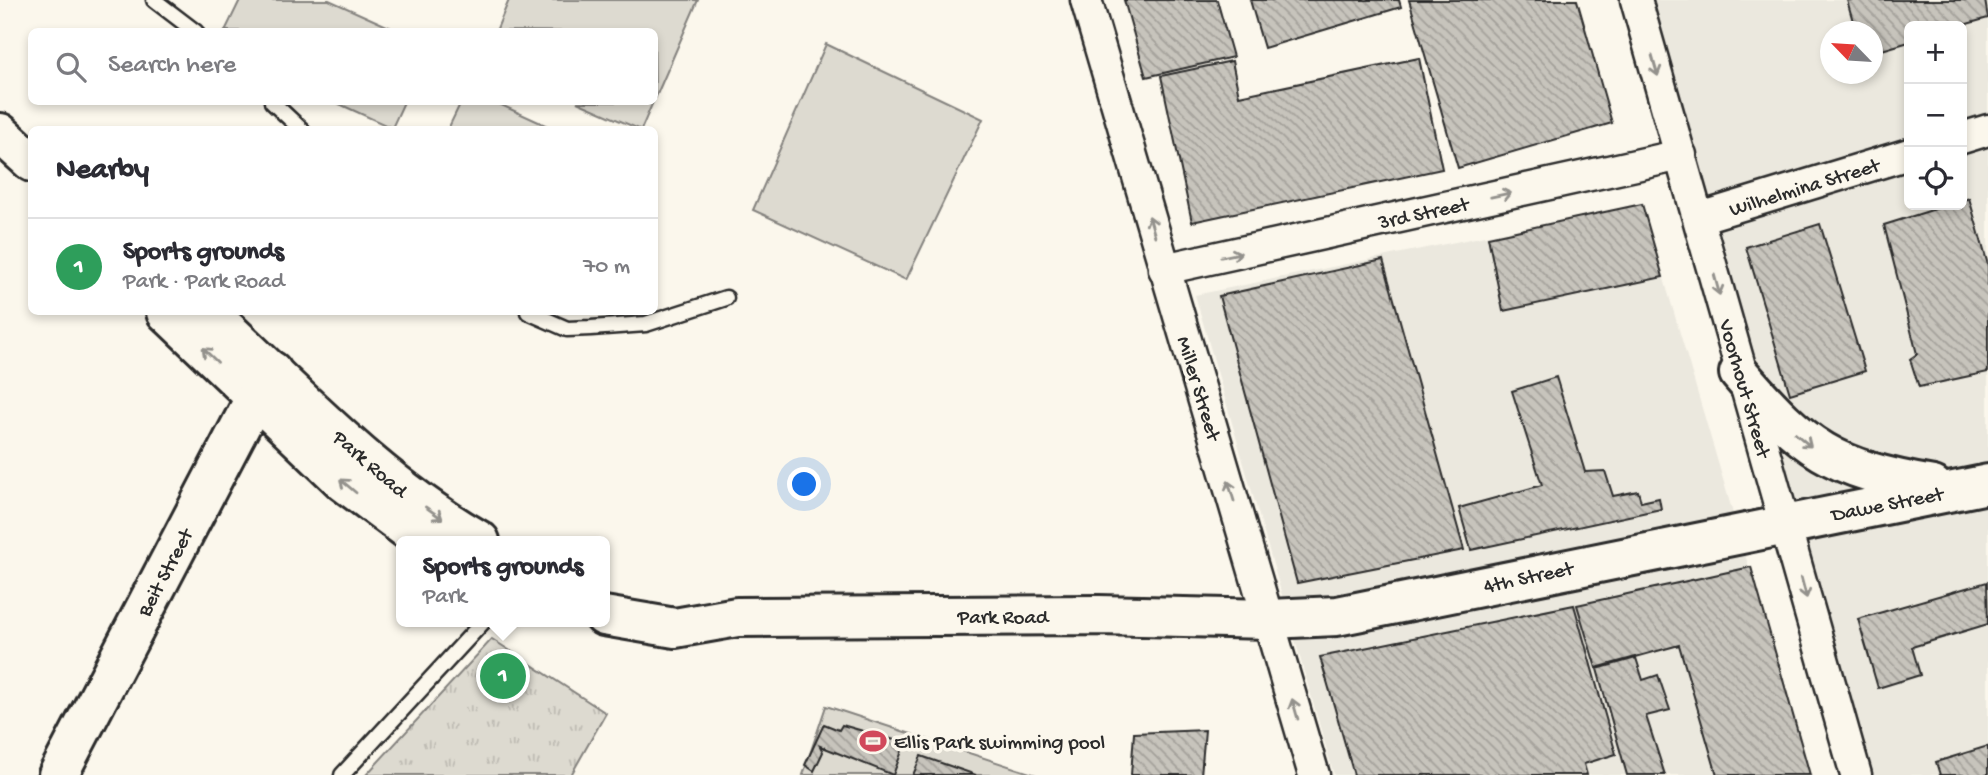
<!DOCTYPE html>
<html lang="en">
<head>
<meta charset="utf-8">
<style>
	:root { --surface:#fff; --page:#f7f7f7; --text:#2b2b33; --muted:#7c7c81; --line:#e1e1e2; --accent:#d1495b }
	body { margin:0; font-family:"Gochi Hand",sans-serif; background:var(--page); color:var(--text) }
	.controls { position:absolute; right:21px; top:21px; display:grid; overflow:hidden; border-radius:10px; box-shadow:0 4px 10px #0003 }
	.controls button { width:63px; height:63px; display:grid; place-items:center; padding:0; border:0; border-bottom:2px solid var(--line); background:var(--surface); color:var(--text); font:35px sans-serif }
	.compass { position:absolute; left:1820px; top:21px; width:63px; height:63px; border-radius:50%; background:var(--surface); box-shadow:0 4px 10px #0003; rotate:295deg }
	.you { position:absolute; left:805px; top:485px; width:24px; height:24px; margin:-18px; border:5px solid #fff; border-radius:50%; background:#1a73e8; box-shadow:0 0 0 10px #1a73e833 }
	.badge { display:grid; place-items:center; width:46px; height:46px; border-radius:50%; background:var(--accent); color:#fff; font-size:23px; font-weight:700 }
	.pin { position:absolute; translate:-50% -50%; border:4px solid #fff; box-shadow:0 2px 7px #0006 }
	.popup { position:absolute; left:396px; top:536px; width:214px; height:91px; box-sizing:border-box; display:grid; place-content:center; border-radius:10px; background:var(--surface); filter:drop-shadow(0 2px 5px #0005); font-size:23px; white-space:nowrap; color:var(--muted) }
	.popup b { font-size:26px; color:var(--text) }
	.popup::after { content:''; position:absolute; left:50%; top:100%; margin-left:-14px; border:14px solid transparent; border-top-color:var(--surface) }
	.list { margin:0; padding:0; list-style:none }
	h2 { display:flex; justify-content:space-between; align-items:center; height:91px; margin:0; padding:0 28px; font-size:30px }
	h2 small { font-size:23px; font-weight:400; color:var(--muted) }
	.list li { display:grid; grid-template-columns:46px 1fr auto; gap:21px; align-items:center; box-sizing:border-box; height:98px; padding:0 28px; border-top:2px solid var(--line) }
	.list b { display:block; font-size:26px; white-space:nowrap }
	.list p { margin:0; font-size:23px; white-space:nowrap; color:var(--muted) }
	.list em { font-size:23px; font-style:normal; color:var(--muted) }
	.icon { flex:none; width:38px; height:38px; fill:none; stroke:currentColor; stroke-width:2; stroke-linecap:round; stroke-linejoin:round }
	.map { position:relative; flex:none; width:1988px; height:775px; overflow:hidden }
	.search { position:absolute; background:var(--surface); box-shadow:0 4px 10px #0003; left:28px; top:28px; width:630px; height:77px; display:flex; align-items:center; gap:18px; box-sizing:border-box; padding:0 24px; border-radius:10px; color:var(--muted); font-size:26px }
	.panel { position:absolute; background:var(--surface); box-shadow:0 4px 10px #0003; left:28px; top:126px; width:630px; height:189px; border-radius:10px }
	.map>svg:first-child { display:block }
</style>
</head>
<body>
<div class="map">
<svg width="1988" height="775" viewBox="0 0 1988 775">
	<defs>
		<pattern id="park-tufts" width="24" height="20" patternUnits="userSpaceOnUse" patternTransform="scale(1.75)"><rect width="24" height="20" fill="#dddad0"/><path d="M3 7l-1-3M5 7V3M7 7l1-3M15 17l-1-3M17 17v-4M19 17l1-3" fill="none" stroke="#bebbb3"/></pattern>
		<pattern id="building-back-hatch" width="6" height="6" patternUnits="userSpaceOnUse" patternTransform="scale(1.75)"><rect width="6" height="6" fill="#c7c4bc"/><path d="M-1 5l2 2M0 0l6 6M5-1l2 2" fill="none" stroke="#a29f99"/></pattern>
	</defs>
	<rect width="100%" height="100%" fill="#fbf7ec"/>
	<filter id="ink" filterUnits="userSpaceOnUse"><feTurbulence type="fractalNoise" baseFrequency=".0143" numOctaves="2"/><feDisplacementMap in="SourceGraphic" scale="14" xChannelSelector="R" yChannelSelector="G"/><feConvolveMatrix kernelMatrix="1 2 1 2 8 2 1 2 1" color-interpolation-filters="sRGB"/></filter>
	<g filter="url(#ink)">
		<g fill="#ebe8de" fill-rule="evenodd">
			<path d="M 1633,0 L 1988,0 L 1988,775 L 1841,775 ZM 1909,26 L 1962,26 L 1962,205 L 1909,205 ZM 1830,32 L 1872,32 L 1872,74 L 1830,74 Z"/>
			<path d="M 1642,204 L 1810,775 L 1334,775 L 1195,295 Z"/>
		</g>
		<path fill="url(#park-tufts)" stroke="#84827e" stroke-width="2" d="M 492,639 L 606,713 L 571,775 L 366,775 Z"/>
		<g fill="#dddad0" stroke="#84827e" stroke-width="2">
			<path d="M 240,0 L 329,0 L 398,31 L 225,31 Z"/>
			<path d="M 509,0 L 698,0 L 655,99 L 654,32 L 496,31 Z"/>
			<path d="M 826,44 L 983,119 L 906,280 L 753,210 Z"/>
			<path d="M 335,102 L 404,102 L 392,128 Z"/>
			<path d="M 461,102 L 495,102 L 554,129 L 448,129 Z"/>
			<path d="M 577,102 L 653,102 L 641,130 Z"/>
			<path d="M 826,706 L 1036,775 L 803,775 Z"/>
		</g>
		<g fill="url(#building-back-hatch)" stroke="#2b2b2b" stroke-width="2">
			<path d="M 1124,0 L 1217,0 L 1233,57 L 1146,77 Z"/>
			<path d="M 1250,0 L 1399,0 L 1401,7 L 1264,48 Z"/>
			<path d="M 1409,0 L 1577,0 L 1612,123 L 1458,168 Z"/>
			<path d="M 1847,0 L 1985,0 L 1988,18 L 1960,26 L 1909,26 L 1909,42 L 1872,53 L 1872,32 L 1856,32 Z"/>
			<path d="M 1419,58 L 1442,169 L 1192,222 L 1161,76 L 1232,61 L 1239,96 Z"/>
			<path d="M 1969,198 L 1988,265 L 1988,372 L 1919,387 L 1910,359 L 1917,354 L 1884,225 L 1948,205 L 1962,205 L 1962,201 Z"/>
			<path d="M 1642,204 L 1663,277 L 1503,311 L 1488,237 Z"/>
			<path d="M 1820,224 L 1865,371 L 1790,394 L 1746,247 Z"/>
			<path d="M 1383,260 L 1464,550 L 1297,583 L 1219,296 Z"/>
			<path d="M 1556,377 L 1585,472 L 1605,471 L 1613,496 L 1638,491 L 1641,502 L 1659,498 L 1661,509 L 1471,550 L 1459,508 L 1542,485 L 1512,391 Z"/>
			<path d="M 1751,567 L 1810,775 L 1717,775 L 1679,645 L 1596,668 L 1577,605 Z"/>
			<path d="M 1987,582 L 1988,624 L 1912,647 L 1920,675 L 1878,688 L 1858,619 Z"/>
			<path d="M 1574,605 L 1616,754 L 1584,764 L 1587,775 L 1354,775 L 1320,657 Z"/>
			<path d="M 1636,658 L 1643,680 L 1658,675 L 1670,710 L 1646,716 L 1665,775 L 1627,775 L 1597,669 Z"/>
			<path d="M 824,724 L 839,730 L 842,725 L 905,743 L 893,775 L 820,746 L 823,752 L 814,771 L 805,765 Z"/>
			<path d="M 1205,730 L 1201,775 L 1131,775 L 1134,733 Z"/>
			<path d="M 1988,746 L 1988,775 L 1940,775 L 1936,762 Z"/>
			<path d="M 921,756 L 976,775 L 913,775 Z"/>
		</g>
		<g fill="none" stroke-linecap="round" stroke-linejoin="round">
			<g stroke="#2b2b2b" stroke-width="19">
				<g id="lane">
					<path d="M 154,0 L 196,32"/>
					<path d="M 272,102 L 302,130"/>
					<path d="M 528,312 L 567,329 L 591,328 L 646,324 L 726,298"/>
					<path d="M 342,775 L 483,622"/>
				</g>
			</g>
			<g stroke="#2b2b2b" stroke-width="35">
				<g id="street">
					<path d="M 1086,0 L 1314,775"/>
					<path d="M 1636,0 L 1856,775"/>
					<path d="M 1962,138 L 1988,130"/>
					<path d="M 1699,218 L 1909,154"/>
					<path d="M 1164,269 L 1681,155"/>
				</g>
			</g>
			<g stroke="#2b2b2b" stroke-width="44">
				<g id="secondary">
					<path d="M 0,133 L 32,162"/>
					<path d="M 166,312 L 344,482 L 423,541"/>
					<path d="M 208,312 C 296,393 376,482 480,541"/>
					<path d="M 1739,373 C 1804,449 1833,469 1933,486"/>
					<path d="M 604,616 L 675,628 L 737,617 L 1099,615 L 1269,619 L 1337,616 L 1988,484"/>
					<path d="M 58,775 L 255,398 L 272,371"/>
				</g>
			</g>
			<use href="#lane" stroke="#fbf7ec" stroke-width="14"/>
			<use href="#street" stroke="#fbf7ec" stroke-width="30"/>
			<use href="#secondary" stroke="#fbf7ec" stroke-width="38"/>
		</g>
		<defs><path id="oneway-shaft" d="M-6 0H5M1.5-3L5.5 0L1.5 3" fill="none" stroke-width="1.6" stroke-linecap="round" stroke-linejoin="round" transform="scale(1.75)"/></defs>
		<g stroke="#93918c">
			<use href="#oneway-shaft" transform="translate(1655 66) rotate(74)"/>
			<use href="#oneway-shaft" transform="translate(1501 195) rotate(-12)"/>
			<use href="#oneway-shaft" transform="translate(1152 226) rotate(-106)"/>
			<use href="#oneway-shaft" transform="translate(1231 255) rotate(-12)"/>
			<use href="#oneway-shaft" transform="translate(1717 285) rotate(75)"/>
			<use href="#oneway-shaft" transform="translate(210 355) rotate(-136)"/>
			<use href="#oneway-shaft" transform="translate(1803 440) rotate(40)"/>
			<use href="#oneway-shaft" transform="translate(348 486) rotate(-140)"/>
			<use href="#oneway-shaft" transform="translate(1231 491) rotate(-107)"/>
			<use href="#oneway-shaft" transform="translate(434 513) rotate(35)"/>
			<use href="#oneway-shaft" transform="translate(1804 588) rotate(75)"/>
			<use href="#oneway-shaft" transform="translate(1295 709) rotate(-106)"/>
		</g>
	</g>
	<defs>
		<g id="stadium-bare" transform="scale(2.1)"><path d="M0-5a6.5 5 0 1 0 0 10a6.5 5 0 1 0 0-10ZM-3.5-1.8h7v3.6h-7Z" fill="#d1495b" stroke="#fbf7ec" stroke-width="2.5" paint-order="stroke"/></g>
	</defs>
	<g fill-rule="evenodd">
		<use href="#stadium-bare" x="873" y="741"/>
	</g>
	<g text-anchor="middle" stroke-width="7" stroke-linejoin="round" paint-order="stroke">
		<g font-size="21" fill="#2b2b2b" stroke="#fbf7ec">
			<text transform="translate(1804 186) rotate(-17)" y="7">Wilhelmina Street</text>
			<text transform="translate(1423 212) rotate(-12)" y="7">3rd Street</text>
			<text transform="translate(1200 388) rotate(73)" y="7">Miller Street</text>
			<text transform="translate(1746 388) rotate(74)" y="7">Voorhout Street</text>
			<text transform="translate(371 463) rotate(41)" y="7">Park Road</text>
			<text transform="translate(1887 503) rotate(-11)" y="7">Dawe Street</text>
			<text transform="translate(164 572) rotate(-62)" y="7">Beit Street</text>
			<text transform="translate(1528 576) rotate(-12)" y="7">4th Street</text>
			<text x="1003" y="623">Park Road</text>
		</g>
		<g font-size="21" fill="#2b2b2b" stroke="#fbf7ec" text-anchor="start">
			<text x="894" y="748">Ellis Park swimming pool</text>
		</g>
	</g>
</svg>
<div class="controls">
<button>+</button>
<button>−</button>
<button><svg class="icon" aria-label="locate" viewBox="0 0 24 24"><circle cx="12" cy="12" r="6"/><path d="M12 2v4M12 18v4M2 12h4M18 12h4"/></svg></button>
</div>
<svg class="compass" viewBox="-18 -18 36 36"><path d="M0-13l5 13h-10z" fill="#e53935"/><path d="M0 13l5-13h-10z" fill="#7c7c81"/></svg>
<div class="you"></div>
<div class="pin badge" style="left:503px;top:676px;background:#2e9e5b">1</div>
<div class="popup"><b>Sports grounds</b>Park</div>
<div class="search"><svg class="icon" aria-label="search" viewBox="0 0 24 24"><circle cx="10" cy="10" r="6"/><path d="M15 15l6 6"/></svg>Search here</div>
<section class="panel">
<h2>Nearby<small></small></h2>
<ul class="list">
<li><span class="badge" style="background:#2e9e5b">1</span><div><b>Sports grounds</b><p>Park · Park Road</p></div><em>70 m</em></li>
</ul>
</section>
</div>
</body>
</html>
